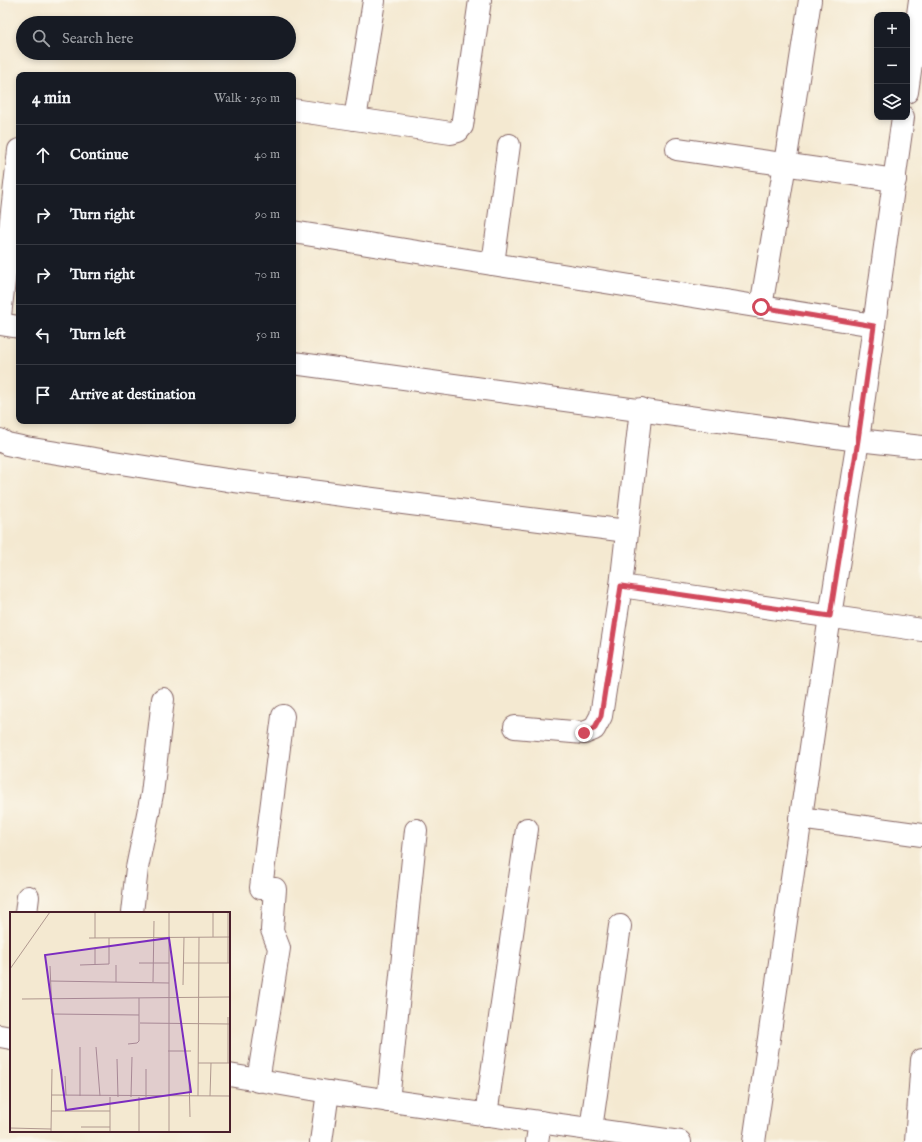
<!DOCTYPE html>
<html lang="en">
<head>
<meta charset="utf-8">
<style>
	:root { --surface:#171b24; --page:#20242c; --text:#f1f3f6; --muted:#9ea1a6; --line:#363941 }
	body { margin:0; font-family:"IM FELL English",serif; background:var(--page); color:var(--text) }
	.controls { position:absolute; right:12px; top:12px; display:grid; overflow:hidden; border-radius:8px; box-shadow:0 2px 6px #0003 }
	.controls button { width:36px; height:36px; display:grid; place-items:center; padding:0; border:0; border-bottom:1px solid var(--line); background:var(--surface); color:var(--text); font:20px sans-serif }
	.stop { position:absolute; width:12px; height:12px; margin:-9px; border:3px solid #d1495b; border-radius:50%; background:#fff }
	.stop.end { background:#d1495b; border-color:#fff; box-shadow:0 1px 4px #0008 }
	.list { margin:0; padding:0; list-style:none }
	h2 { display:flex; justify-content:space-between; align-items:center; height:52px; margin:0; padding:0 16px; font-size:17px }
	h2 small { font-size:13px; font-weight:400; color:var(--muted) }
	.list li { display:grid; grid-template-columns:26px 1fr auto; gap:12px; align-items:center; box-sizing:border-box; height:60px; padding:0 16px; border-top:1px solid var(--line) }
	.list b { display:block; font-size:15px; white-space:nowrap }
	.list em { font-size:13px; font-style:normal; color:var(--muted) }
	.icon { flex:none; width:22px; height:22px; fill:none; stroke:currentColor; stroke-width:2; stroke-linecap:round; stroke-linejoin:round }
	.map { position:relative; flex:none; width:922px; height:1142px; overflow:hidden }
	.search { position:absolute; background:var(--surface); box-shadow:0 2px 6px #0003; left:16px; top:16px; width:280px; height:44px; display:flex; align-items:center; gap:10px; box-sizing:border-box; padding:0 14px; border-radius:22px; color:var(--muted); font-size:15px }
	.panel { position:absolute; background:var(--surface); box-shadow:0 2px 6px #0003; left:16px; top:72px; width:280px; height:352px; border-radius:8px }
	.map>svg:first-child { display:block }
</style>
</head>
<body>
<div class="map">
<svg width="922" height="1142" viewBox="0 0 922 1142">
	<rect width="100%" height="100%" fill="#fbf7ec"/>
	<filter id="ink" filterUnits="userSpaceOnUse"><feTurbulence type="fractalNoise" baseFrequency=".025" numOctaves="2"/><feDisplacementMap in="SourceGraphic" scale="8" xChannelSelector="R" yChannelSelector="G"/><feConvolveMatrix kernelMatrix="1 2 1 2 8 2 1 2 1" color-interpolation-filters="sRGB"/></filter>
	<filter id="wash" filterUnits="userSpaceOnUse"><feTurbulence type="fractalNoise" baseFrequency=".012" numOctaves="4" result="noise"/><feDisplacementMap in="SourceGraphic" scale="16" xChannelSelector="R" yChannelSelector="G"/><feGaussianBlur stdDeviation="0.9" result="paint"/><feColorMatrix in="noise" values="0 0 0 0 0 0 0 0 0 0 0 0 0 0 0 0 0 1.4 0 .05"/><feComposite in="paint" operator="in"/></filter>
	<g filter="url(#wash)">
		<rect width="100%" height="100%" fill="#f4e9d1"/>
	</g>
	<g filter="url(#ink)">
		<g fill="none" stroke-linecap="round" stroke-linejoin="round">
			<g stroke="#866665" stroke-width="24">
				<g id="minor">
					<path d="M 907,92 L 920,0"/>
					<path d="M 293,110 L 451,133 L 458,131 L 462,126 L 480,0"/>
					<path d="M 355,119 L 374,1"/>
					<path d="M 677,149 L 895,180"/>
					<path d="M 293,232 L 874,325"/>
					<path d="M 493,264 L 509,145"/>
					<path d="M 761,307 L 785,164 L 810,0"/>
					<path d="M 0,316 L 19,150"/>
					<path d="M 0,324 L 19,327"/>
					<path d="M 293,363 L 858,440 L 922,447"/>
					<path d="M 0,440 L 7,444 L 26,448 L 227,480 L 411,504 L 627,531"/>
					<path d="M 621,586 L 922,630"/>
					<path d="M 515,727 L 584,733 L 594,729 L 601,716 L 621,586 L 641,409"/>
					<path d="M 800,818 L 922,835"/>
					<path d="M 26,913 L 28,897"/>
					<path d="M 132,913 L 137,868 L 152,794 L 163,699"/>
					<path d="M 0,1036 L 11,1038"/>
					<path d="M 229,1075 L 328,1092 L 680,1142"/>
					<path d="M 258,1081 L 279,948 L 272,930 L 275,889 L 261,888 L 283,716"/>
					<path d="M 388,1101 L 416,830"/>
					<path d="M 486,1115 L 527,829"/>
					<path d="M 591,1129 L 620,926"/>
					<path d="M 321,1142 L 328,1092"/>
					<path d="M 537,1142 L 540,1122"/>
					<path d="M 754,1142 L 830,616 L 858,440 L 903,117"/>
					<path d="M 916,1142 L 922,1060"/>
				</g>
			</g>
			<use href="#minor" stroke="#fff" stroke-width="22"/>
		</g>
	</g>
	<g fill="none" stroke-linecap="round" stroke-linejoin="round" filter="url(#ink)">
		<path stroke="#d1495b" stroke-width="5" d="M 584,733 L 594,729 L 601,716 L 621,586 L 830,616 L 858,440 L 874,326 L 761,307"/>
	</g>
	<g transform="translate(10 912)">
		<rect width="220" height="220" fill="#f4e9d1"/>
		<path fill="none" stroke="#b0988f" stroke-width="1" d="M 203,0 L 203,25M 218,0 L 218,51M 79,26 L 220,25M 85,26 L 85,0M 129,51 L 159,51M 173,51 L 219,51M 70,53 L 99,52 L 99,26M 85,53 L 85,36M 106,53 L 106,70M 40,54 L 42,102 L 129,103M 0,57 L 40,0M 40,69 L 159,71M 143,70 L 144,9M 173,73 L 174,25M 12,87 L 220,85M 218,105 L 218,151M 130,111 L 220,112M 118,132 L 127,131 L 129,129 L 129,86M 70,135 L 70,184M 86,135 L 90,184M 158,139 L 181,139M 107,147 L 108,185M 188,151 L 220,151M 136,157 L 136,185M 179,162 L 180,205M 55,164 L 56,183M 41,183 L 220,184M 188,184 L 189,25M 200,184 L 201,151M 100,185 L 100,220M 121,185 L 122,145M 129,185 L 129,220M 41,199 L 100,199M 71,215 L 100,215M 0,216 L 41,217M 41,220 L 42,157M 159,220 L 159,0"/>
		<path fill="#7b2cbf" fill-opacity="0.15" stroke="#7b2cbf" stroke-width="2" d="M 159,26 L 181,180 L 56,198 L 35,43 Z"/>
		<rect width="220" height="220" fill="none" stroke="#4a1f2b" stroke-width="2"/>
	</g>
</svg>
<div class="controls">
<button>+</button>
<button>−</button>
<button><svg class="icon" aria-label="layers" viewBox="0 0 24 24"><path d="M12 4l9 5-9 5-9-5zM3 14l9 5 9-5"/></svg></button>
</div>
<div class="stop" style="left:761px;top:307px"></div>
<div class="stop end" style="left:584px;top:733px"></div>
<div class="search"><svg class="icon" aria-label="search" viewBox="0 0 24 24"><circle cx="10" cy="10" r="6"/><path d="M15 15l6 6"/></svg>Search here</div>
<section class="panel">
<h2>4 min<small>Walk · 250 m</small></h2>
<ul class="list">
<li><svg class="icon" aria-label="ahead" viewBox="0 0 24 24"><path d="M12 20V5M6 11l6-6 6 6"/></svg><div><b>Continue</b></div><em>40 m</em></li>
<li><svg class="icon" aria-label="right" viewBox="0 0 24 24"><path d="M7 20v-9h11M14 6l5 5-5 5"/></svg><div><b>Turn right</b></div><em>90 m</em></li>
<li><svg class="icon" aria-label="right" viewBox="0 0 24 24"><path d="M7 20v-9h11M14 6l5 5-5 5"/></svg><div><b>Turn right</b></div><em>70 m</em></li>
<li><svg class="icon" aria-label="left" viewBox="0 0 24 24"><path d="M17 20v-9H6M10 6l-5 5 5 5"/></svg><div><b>Turn left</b></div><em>50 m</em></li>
<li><svg class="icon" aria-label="arrive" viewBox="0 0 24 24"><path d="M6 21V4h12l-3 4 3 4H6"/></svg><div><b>Arrive at destination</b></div></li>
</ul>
</section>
</div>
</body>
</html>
